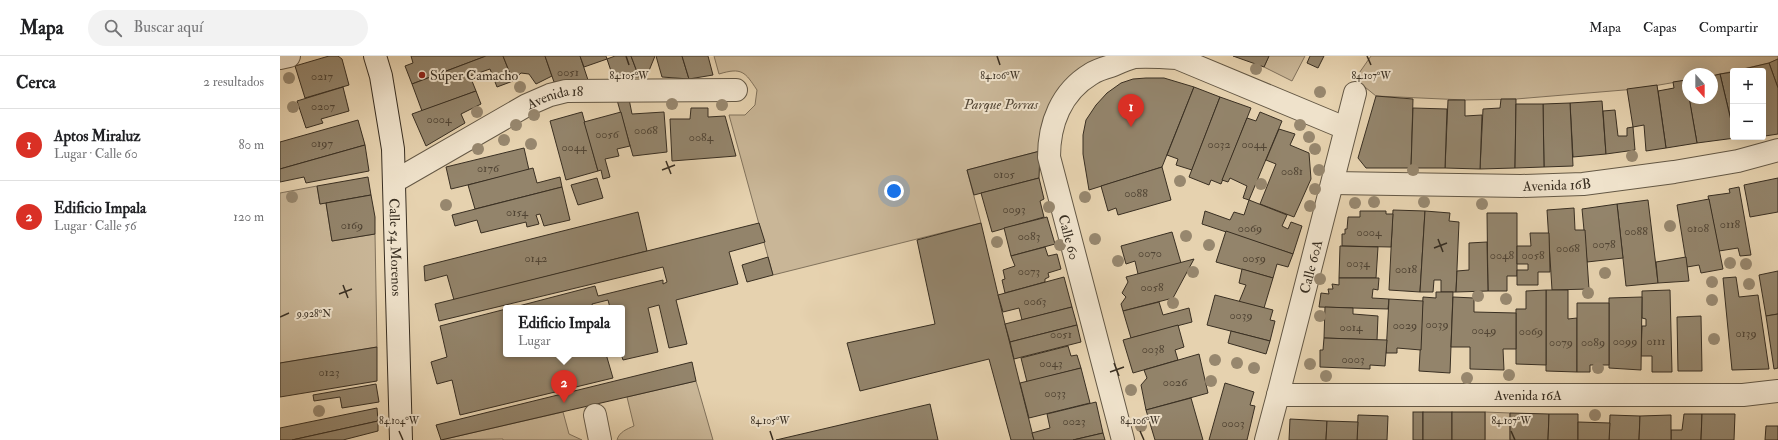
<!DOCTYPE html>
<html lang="es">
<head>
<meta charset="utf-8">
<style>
	:root { --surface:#fff; --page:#f2f2f2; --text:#202124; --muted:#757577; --line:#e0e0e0; --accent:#d93025 }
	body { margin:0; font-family:"IM FELL Double Pica",serif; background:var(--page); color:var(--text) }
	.controls { position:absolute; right:12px; top:12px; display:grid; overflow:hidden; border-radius:4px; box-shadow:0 4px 16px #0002 }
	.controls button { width:36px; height:36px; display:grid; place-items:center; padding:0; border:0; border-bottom:1px solid var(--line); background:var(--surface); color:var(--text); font:20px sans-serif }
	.compass { position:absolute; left:1402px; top:12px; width:36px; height:36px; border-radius:50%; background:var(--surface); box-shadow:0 4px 16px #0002; rotate:159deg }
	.you { position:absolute; left:614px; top:135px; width:14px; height:14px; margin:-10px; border:3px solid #fff; border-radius:50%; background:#1a73e8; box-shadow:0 0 0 6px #1a73e833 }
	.badge { display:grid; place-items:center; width:26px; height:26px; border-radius:50%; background:var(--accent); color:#fff; font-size:13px; font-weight:700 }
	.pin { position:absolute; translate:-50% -33px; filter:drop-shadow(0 1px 2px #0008) }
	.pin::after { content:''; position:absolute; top:21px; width:14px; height:12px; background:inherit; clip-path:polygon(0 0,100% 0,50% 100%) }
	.popup { position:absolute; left:223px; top:249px; width:122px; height:52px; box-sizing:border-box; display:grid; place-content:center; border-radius:4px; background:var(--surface); filter:drop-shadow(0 1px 3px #0005); font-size:13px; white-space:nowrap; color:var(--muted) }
	.popup b { font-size:15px; color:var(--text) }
	.popup::after { content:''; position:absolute; left:50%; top:100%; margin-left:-8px; border:8px solid transparent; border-top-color:var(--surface) }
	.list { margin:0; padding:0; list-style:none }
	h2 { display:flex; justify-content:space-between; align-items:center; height:52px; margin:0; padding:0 16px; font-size:17px }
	h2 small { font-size:13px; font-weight:400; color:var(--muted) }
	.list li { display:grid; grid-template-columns:26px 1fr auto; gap:12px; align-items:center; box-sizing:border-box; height:72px; padding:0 16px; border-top:1px solid var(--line) }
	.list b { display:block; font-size:15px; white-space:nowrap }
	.list p { margin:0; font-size:13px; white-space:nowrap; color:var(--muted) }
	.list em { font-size:13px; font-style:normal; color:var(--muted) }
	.icon { flex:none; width:22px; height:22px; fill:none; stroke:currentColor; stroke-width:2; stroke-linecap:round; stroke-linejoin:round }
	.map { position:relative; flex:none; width:1498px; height:384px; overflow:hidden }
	header { display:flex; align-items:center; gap:24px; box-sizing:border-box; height:56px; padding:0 20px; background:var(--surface); border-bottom:1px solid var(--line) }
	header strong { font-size:19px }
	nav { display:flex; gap:22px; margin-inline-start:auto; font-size:14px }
	.search { width:280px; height:36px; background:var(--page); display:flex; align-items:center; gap:10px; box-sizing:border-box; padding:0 14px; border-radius:22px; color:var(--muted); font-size:15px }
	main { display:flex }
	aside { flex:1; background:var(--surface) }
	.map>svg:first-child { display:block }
</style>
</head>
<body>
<header>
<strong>Mapa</strong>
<div class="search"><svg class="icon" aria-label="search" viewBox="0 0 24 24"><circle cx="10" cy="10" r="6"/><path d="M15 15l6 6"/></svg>Buscar aquí</div>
<nav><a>Mapa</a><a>Capas</a><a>Compartir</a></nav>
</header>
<main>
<aside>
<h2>Cerca<small>2 resultados</small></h2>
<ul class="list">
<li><span class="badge">1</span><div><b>Aptos Miraluz</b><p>Lugar · Calle 60</p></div><em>80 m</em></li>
<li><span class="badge">2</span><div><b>Edificio Impala</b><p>Lugar · Calle 56</p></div><em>120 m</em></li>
</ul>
</aside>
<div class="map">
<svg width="1498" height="384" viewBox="0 0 1498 384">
	<rect width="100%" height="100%" fill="#e6d2af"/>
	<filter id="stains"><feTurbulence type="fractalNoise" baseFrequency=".005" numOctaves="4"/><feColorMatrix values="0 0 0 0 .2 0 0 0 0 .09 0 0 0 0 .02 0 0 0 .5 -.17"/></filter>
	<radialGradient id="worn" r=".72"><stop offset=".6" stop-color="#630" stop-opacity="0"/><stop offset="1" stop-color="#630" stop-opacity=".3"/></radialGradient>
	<g fill="#c9b697" stroke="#81725c">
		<path d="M 434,0 L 830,0 L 760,95 L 687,114 L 701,167 L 493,219 L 449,59 L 465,59 L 475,49 L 477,34 C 465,16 462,11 439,18 Z"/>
		<path d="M 989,0 L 1025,0 L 1012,25 L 984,11 Z"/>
		<path d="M 1091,0 L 1498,0 L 1498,3 L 1489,7 L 1432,20 L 1432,18 L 1408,18 L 1408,24 L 1356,33 L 1236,43 L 1185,44 L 1096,40 L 1075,23 Z"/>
		<path d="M 37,130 L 40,148 L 46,147 L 52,185 L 95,178 L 97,291 L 0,307 L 0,137 Z"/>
		<path d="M 416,325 L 433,384 L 337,384 C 339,376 347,373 354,370 L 347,341 Z"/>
		<path d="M 283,356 L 289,378 L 302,384 L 223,384 L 223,383 L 161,384 Z"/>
		<path d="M 1205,356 L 1230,357 L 1230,384 L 1205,384 Z"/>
	</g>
	<g fill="#93846b" stroke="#392f22">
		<path d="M 49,0 L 58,0 L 62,3 L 69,29 L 25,42 L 15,10 Z"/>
		<path d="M 131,0 L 206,0 L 132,28 L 125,10 L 133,7 Z"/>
		<path d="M 206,0 L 223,0 L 233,25 L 217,31 L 210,13 L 190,20 L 196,35 L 142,55 L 132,28 Z"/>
		<path d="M 223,0 L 265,0 L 272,20 L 256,28 L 249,18 L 241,17 L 233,25 Z"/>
		<path d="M 265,0 L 300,0 L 308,24 L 274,26 Z"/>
		<path d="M 300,0 L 326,0 L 327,3 L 304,11 Z"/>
		<path d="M 335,0 L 351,0 L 359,21 L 333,21 L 327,3 Z"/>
		<path d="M 351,0 L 375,0 L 366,22 L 359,21 Z"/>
		<path d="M 376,0 L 402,0 L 409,23 L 382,21 Z"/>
		<path d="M 402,0 L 428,0 L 433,19 L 409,23 Z"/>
		<path d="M 953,0 L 989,0 L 984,11 Z"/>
		<path d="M 1030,0 L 1044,0 L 1038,12 L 1027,7 Z"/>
		<path d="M 1498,3 L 1498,32 L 1489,7 Z"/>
		<path d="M 1489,7 L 1498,32 L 1498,78 L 1485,80 L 1483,73 L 1483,15 L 1465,15 L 1464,13 Z"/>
		<path d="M 1453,16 L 1453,73 L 1440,18 Z"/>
		<path d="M 1440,18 L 1453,73 L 1453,81 L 1455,82 L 1417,87 L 1409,42 L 1432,42 L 1432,20 Z"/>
		<path d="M 866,22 L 884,22 L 914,31 L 882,111 L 809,134 L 803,98 L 803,79 L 806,64 L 816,49 L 827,37 L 841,27 L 853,23 Z"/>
		<path d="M 1406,24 L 1417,87 L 1386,92 L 1378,35 L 1394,32 L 1393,26 Z"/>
		<path d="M 1377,29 L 1386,92 L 1366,95 L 1364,69 L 1353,71 L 1347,33 Z"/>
		<path d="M 63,31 L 69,55 L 41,63 L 43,67 L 26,72 L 17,45 Z"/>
		<path d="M 914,31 L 940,41 L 912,114 L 896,109 L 898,103 L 887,99 Z"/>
		<path d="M 196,35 L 201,48 L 181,58 L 185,67 L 146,90 L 132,58 Z"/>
		<path d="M 1096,40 L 1133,43 L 1131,112 L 1086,112 L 1078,102 Z"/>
		<path d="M 940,41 L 971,52 L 941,128 L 931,124 L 929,129 L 909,121 Z"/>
		<path d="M 349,43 L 352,58 L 384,56 L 387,96 L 353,100 L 337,44 Z"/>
		<path d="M 1221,43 L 1236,43 L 1235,112 L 1200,113 L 1203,53 L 1220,52 Z"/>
		<path d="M 1168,44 L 1185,44 L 1185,60 L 1202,59 L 1200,113 L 1165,112 Z"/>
		<path d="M 1322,45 L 1326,98 L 1293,101 L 1290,47 Z"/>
		<path d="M 1290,47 L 1293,110 L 1264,111 L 1263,48 Z"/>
		<path d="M 1236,48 L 1263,48 L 1264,111 L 1235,112 Z"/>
		<path d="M 411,52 L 428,52 L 428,61 L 445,60 L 456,100 L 392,105 L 390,63 L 410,63 Z"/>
		<path d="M 1133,52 L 1167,53 L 1165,112 L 1131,112 Z"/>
		<path d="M 1335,54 L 1338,80 L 1347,80 L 1347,72 L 1353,71 L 1355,94 L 1326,98 L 1323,55 Z"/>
		<path d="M 302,56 L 318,115 L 286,124 L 270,65 Z"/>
		<path d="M 341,56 L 350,90 L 337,93 L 339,100 L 325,103 L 330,121 L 323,123 L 321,114 L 318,115 L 304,66 Z"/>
		<path d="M 980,56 L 1002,65 L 969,144 L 963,142 L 967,130 L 950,122 L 948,126 L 942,124 L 967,62 L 976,65 Z"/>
		<path d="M 78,64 L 85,89 L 0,113 L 0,86 Z"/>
		<path d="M 999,73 L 1015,78 L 1010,89 L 1029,97 L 1031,123 L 1014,161 L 980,148 L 996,108 L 986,104 Z"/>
		<path d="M 85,89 L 89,115 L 26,127 L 24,121 L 0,126 L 0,113 Z"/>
		<path d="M 244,92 L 249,114 L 171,133 L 166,111 Z"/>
		<path d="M 760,95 L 759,122 L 694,139 L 687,114 Z"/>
		<path d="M 882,111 L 891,144 L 838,159 L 836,152 L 828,155 L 821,130 Z"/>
		<path d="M 253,112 L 257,127 L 280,121 L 282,131 L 195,153 L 188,129 Z"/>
		<path d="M 88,121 L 91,139 L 40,148 L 37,130 Z"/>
		<path d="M 317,122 L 323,142 L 298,149 L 291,129 Z"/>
		<path d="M 759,122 L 764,143 L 760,145 L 764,161 L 712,176 L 701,137 Z"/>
		<path d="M 1498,122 L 1498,156 L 1470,161 L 1464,129 Z"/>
		<path d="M 282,131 L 290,164 L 264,170 L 260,158 L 256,159 L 259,168 L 247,171 L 246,166 L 201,177 L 197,164 L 175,170 L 172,159 Z"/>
		<path d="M 1459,131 L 1471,199 L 1460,200 L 1458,192 L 1439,195 L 1428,140 L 1450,137 L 1449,133 Z"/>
		<path d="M 91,139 L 95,161 L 95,178 L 52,185 L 46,147 Z"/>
		<path d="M 1429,143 L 1443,213 L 1421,217 L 1419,209 L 1407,211 L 1397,149 Z"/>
		<path d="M 969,144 L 1007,159 L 1002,170 L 1008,173 L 1011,166 L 1022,170 L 1013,198 L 922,168 L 925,155 L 950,164 L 954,156 L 964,159 Z"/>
		<path d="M 1368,144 L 1378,227 L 1346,230 L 1337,148 Z"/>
		<path d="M 1337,148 L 1343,202 L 1307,206 L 1302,153 Z"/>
		<path d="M 1294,152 L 1295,174 L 1305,174 L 1309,233 L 1272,234 L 1267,154 Z"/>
		<path d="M 1113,154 L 1145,155 L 1140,236 L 1109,234 Z"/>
		<path d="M 1080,155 L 1106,155 L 1106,158 L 1113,158 L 1111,191 L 1062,190 L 1062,178 L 1065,178 L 1065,173 L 1067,173 L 1068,161 L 1080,161 Z"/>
		<path d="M 1145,155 L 1170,157 L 1169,165 L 1179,166 L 1176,236 L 1161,236 L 1161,224 L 1154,224 L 1153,236 L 1140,236 Z"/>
		<path d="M 358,156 L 367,195 L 174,244 L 167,219 L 145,225 L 144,210 Z"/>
		<path d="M 1207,157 L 1237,157 L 1237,220 L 1227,220 L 1227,235 L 1208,235 Z"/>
		<path d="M 767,161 L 775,188 L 731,200 L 724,172 Z"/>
		<path d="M 479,167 L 485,186 L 449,196 L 458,228 L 396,244 L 407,288 L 389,292 L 379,249 L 368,252 L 378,296 L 343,304 L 341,298 L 342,252 L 330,252 L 328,244 L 312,248 L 313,252 L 231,252 L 315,230 L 318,240 L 383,224 L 383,228 L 387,226 L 383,211 L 159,265 L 155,248 Z"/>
		<path d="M 701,167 L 725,268 L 754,384 L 731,384 L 709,303 L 580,335 L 567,287 L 655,268 L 637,184 Z"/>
		<path d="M 946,175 L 1013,198 L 1008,211 L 997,208 L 993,222 L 936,206 Z"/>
		<path d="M 892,176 L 901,207 L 858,218 L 855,205 L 846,208 L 841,190 Z"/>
		<path d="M 1250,177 L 1269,177 L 1270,216 L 1258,216 L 1258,229 L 1237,229 L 1237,214 L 1248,214 L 1248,208 L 1237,208 L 1237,190 L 1251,190 Z"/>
		<path d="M 1207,186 L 1208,235 L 1176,236 L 1177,215 L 1189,214 L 1189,187 Z"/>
		<path d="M 1060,190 L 1098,191 L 1096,222 L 1059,222 Z"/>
		<path d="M 765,191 L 768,200 L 777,198 L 781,213 L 768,217 L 769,221 L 765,223 L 765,226 L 725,237 L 722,224 L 725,223 L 723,214 L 735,210 L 731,200 Z"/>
		<path d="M 488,201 L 493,219 L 467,226 L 462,209 Z"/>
		<path d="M 1406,201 L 1409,225 L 1378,227 L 1376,206 Z"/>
		<path d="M 914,203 L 893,242 L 843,255 L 841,248 L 846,241 L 842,237 L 848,226 L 846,221 Z"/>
		<path d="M 962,213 L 993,222 L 984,252 L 959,246 L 966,229 L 959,227 Z"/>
		<path d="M 1498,215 L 1498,258 L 1486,260 L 1479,219 Z"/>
		<path d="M 784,221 L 792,251 L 742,264 L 739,252 L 723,256 L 718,239 Z"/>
		<path d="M 1456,221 L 1459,241 L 1478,239 L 1489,313 L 1452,314 L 1443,222 Z"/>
		<path d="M 1059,222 L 1099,222 L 1098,234 L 1093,233 L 1092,242 L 1109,243 L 1108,253 L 1039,251 L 1041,237 L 1049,238 L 1048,233 L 1053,233 L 1052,228 L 1059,229 Z"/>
		<path d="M 1266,234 L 1288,234 L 1288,263 L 1297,262 L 1297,316 L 1266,315 Z"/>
		<path d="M 1266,234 L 1266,309 L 1236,308 L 1236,253 L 1246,253 L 1246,235 Z"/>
		<path d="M 1390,234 L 1392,316 L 1372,316 L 1372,300 L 1361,300 L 1362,270 L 1366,270 L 1366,263 L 1362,262 L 1362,235 Z"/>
		<path d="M 1156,236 L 1173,236 L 1170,317 L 1139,315 L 1143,241 L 1156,242 Z"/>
		<path d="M 935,239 L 993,254 L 990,264 L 995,265 L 990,285 L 927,269 Z"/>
		<path d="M 1173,241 L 1194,242 L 1194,256 L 1236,257 L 1236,293 L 1223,293 L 1224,314 L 1190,313 L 1190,291 L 1171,291 Z"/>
		<path d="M 1362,241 L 1361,314 L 1329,312 L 1329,242 Z"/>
		<path d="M 1109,243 L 1143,245 L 1141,294 L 1117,292 L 1117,297 L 1106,297 Z"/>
		<path d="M 879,246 L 883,259 L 909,252 L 912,266 L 851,282 L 843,255 Z"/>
		<path d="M 1297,247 L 1329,247 L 1329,309 L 1310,309 L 1310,316 L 1297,316 Z"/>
		<path d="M 792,251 L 797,269 L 730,286 L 725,268 Z"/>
		<path d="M 1045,251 L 1073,252 L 1073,258 L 1098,260 L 1097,284 L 1044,282 Z"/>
		<path d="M 226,253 L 226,298 L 326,298 L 333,322 L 180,359 L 172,324 L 157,328 L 151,306 L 167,301 L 160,270 Z"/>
		<path d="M 1498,258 L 1498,312 L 1494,313 L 1486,260 Z"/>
		<path d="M 1421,260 L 1422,315 L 1398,315 L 1397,261 Z"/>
		<path d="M 797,269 L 801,286 L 734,303 L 730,286 Z"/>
		<path d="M 898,269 L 904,291 L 895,294 L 898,304 L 853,317 L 843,284 Z"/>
		<path d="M 951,275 L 990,285 L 986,298 L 948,287 Z"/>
		<path d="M 1044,282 L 1107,284 L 1105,310 L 1090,309 L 1090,313 L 1040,311 L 1040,294 L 1043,294 Z"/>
		<path d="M 788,290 L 791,300 L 797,299 L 801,312 L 747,326 L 741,302 Z"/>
		<path d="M 97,291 L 97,325 L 0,341 L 0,307 Z"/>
		<path d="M 919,298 L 928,337 L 866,354 L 861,329 L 867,322 L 864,314 Z"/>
		<path d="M 412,306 L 416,325 L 161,384 L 156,369 Z"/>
		<path d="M 801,312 L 810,347 L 749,362 L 740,327 Z"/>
		<path d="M 945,327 L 974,336 L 970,349 L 975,350 L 967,384 L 929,384 Z"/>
		<path d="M 96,328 L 99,346 L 62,352 L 60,341 L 34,345 L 33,339 Z"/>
		<path d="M 911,342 L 923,384 L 875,384 L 866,354 Z"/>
		<path d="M 816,346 L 823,377 L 793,384 L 754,384 L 752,377 L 770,372 L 767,358 Z"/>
		<path d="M 650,348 L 658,384 L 496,384 Z"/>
		<path d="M 97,352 L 98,365 L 12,384 L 0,384 L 0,372 Z"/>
		<rect x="1133" y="356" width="10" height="28"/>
		<rect x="1143" y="356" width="29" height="28"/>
		<rect x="1172" y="356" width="33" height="28"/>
		<path d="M 1230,357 L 1269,358 L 1268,384 L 1230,384 Z"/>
		<path d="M 1269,358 L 1298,358 L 1298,384 L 1268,384 Z"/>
		<path d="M 1404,358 L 1422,358 L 1421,384 L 1391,384 L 1391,374 L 1402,374 Z"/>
		<path d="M 1422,358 L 1455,358 L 1454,384 L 1421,384 Z"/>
		<path d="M 1078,359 L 1108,360 L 1107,384 L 1077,384 Z"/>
		<path d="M 1330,359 L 1360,360 L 1359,384 L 1329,384 Z"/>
		<path d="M 1391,359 L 1391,384 L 1359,384 L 1360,360 Z"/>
		<path d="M 1010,363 L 1047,365 L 1046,384 L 1009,384 Z"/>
		<path d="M 98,365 L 98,375 L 63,384 L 12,384 Z"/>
		<path d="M 1047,365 L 1078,366 L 1077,384 L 1046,384 Z"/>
		<path d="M 1298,366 L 1330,367 L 1329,384 L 1298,384 Z"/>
		<path d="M 1486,370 L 1498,370 L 1498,384 L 1485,384 Z"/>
		<path d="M 823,377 L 825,384 L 793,384 Z"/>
	</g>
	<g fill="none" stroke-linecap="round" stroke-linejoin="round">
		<g stroke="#645845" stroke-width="24">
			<g id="minor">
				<path d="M 0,2 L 9,0"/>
				<path id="s1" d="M 115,125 L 247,49 L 270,39 L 286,35 L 456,34"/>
				<path id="s2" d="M 1053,127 L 1241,130 L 1303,128 L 1394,116 L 1458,105 L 1498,94"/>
				<path id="s3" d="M 998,339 L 1463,339 L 1498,335"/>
				<path d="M 315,359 L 320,384"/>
				<path d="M 843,384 L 769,101 C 769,68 781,36 811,18 C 817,14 824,12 831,10 C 838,7 846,3 854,1 C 868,0 883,1 897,2 L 1065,72"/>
				<path id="s4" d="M 986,384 L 998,339 L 1075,37"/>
			</g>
		</g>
		<g stroke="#392f22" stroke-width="24">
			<g id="secondary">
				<path id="s5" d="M 95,0 L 101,20 L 113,93 L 121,384"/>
			</g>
		</g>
		<use href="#minor" stroke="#efe2cb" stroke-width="22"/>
		<use href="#secondary" stroke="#efe2cb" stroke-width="22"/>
	</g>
	<g fill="#97876e">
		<circle cx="976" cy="13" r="6"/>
		<circle cx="9" cy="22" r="6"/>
		<circle cx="240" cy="31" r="6"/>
		<circle cx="1040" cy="36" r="6"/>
		<circle cx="392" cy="48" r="6"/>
		<circle cx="442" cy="49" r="6"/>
		<circle cx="13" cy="51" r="6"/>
		<circle cx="197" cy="56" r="6"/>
		<circle cx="254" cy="59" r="6"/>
		<circle cx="236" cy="69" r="6"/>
		<circle cx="1020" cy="69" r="6"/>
		<circle cx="1029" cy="81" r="6"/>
		<circle cx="224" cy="84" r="6"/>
		<circle cx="251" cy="88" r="6"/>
		<circle cx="198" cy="93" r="6"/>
		<circle cx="1035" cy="93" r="6"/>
		<circle cx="1352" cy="100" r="6"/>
		<circle cx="1039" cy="114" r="6"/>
		<circle cx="1133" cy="114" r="6"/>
		<circle cx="900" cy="125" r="6"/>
		<circle cx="981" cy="128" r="6"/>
		<circle cx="1035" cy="133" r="6"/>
		<circle cx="12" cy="141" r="6"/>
		<circle cx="805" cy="141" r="6"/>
		<circle cx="1094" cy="146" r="6"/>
		<circle cx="1144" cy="146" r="6"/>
		<circle cx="1075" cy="147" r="6"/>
		<circle cx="1202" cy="148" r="6"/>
		<circle cx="166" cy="149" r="6"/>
		<circle cx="1030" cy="150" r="6"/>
		<circle cx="769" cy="151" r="6"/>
		<circle cx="1390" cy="170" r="6"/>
		<circle cx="906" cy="180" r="6"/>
		<circle cx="815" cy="183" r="6"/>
		<circle cx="717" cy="186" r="6"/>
		<circle cx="780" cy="189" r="6"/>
		<circle cx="929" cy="189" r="6"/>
		<circle cx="838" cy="205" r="6"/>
		<circle cx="1450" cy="207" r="6"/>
		<circle cx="1466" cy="208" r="6"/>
		<circle cx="913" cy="216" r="6"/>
		<circle cx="1325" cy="217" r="6"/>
		<circle cx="1040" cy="223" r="6"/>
		<circle cx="1432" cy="226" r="6"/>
		<circle cx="1469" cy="228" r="6"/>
		<circle cx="1308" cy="237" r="6"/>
		<circle cx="1198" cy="240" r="6"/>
		<circle cx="1226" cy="243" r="6"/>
		<circle cx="1432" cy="244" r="6"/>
		<circle cx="893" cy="247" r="6"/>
		<circle cx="1040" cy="260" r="6"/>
		<circle cx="1434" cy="283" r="6"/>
		<circle cx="935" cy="304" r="6"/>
		<circle cx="957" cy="307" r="6"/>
		<circle cx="1030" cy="308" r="6"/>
		<circle cx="974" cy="312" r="6"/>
		<circle cx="1318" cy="312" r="6"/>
		<circle cx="1229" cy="319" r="6"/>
		<circle cx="1046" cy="320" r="6"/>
		<circle cx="1187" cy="322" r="6"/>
		<circle cx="931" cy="325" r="6"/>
		<circle cx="851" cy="334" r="6"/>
		<circle cx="39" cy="355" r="6"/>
		<circle cx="1315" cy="359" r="6"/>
		<circle cx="861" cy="370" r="6"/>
	</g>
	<path fill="none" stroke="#392f22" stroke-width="1.5" d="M 346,0 L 349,9M 717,0 L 720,9M 1087,0 L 1091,9M 386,105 L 391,118M 382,114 L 395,109M 1158,183 L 1163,196M 1154,192 L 1167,187M 63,229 L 68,242M 59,238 L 72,233M 0,261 L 9,257M 834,307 L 839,320M 830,316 L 844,311M 119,375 L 123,384M 490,375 L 493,384M 860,375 L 864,384M 1231,375 L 1235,384"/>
	<circle fill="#8f2418" stroke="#efe2cb" stroke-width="1.5" cx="142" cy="19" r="4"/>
	<g text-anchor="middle" stroke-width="4" stroke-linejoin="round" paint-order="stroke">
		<g font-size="12" fill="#504434">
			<text x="288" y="20">0051</text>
			<text x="42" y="24">0217</text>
			<text x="43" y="54">0207</text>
			<text x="159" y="67">0004</text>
			<text x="366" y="78">0068</text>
			<text x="327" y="82">0056</text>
			<text x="421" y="85">0084</text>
			<text x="42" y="91">0197</text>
			<text x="939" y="92">0032</text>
			<text x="974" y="92">0044</text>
			<text x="294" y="95">0044</text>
			<text x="208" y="116">0176</text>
			<text x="1012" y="119">0081</text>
			<text x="724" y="122">0105</text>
			<text x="856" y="141">0088</text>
			<text x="734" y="157">0093</text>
			<text x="237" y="160">0154</text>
			<text x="1450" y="172">0118</text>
			<text x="72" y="173">0169</text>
			<text x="970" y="176">0069</text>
			<text x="1418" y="176">0108</text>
			<text x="1356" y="179">0088</text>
			<text x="1089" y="180">0004</text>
			<text x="749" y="184">0083</text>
			<text x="1324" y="192">0078</text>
			<text x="1288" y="196">0068</text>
			<text x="870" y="201">0070</text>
			<text x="1222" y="203">0048</text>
			<text x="1253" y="203">0058</text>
			<text x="256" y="206">0142</text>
			<text x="974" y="206">0059</text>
			<text x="1078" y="211">0034</text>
			<text x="1126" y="217">0018</text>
			<text x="749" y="219">0073</text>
			<text x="872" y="235">0058</text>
			<text x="755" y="249">0063</text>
			<text x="961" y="263">0039</text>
			<text x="1157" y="272">0039</text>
			<text x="1125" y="273">0029</text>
			<text x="1071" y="275">0014</text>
			<text x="1204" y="278">0049</text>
			<text x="1251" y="279">0069</text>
			<text x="1466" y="281">0139</text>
			<text x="781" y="282">0051</text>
			<text x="1345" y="289">0099</text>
			<text x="1376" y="289">0111</text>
			<text x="1281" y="290">0079</text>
			<text x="1313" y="290">0089</text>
			<text x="873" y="297">0038</text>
			<text x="1073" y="307">0003</text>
			<text x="771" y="311">0043</text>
			<text x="49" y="320">0123</text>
			<text x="895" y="330">0026</text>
			<text x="775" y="341">0033</text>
			<text x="794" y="369">0023</text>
			<text x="953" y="371">0003</text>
		</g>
		<g font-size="14" fill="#392f22" stroke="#efe2cb" text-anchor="start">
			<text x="150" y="24">Súper Camacho</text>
		</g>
		<g font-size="14" fill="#392f22" stroke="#efe2cb">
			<text dy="5" stroke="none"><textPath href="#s1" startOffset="182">Avenida 18</textPath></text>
			<text dy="5" stroke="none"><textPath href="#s2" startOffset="224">Avenida 16B</textPath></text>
			<text transform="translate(789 181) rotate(75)" y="5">Calle 60</text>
			<text dy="5" stroke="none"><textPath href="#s5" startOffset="193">Calle 54 Morenos</textPath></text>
			<text dy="5" stroke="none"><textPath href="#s4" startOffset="179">Calle 60A</textPath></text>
			<text dy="5" stroke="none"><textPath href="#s3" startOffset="250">Avenida 16A</textPath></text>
		</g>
		<g font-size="14" font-style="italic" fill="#564a39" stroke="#efe2cb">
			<text x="721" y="53">Parque Porras</text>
		</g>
	</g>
	<g font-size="10" text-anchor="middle" fill="#392f22" stroke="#efe2cb" stroke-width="4" stroke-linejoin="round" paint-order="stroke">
		<text x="349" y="23">84.105°W</text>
		<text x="720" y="23">84.106°W</text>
		<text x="1091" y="23">84.107°W</text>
		<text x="34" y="261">9.928°N</text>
		<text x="119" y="368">84.104°W</text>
		<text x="490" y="368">84.105°W</text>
		<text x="860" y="368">84.106°W</text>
		<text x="1231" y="368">84.107°W</text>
	</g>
	<rect width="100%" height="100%" filter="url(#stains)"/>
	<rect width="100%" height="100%" fill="url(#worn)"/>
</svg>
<div class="controls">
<button>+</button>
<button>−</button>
</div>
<svg class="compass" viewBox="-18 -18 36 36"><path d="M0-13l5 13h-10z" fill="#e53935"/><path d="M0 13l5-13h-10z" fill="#757577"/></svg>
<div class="you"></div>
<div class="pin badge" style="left:851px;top:71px">1</div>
<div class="pin badge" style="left:284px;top:347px">2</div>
<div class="popup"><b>Edificio Impala</b>Lugar</div>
</div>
</main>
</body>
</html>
